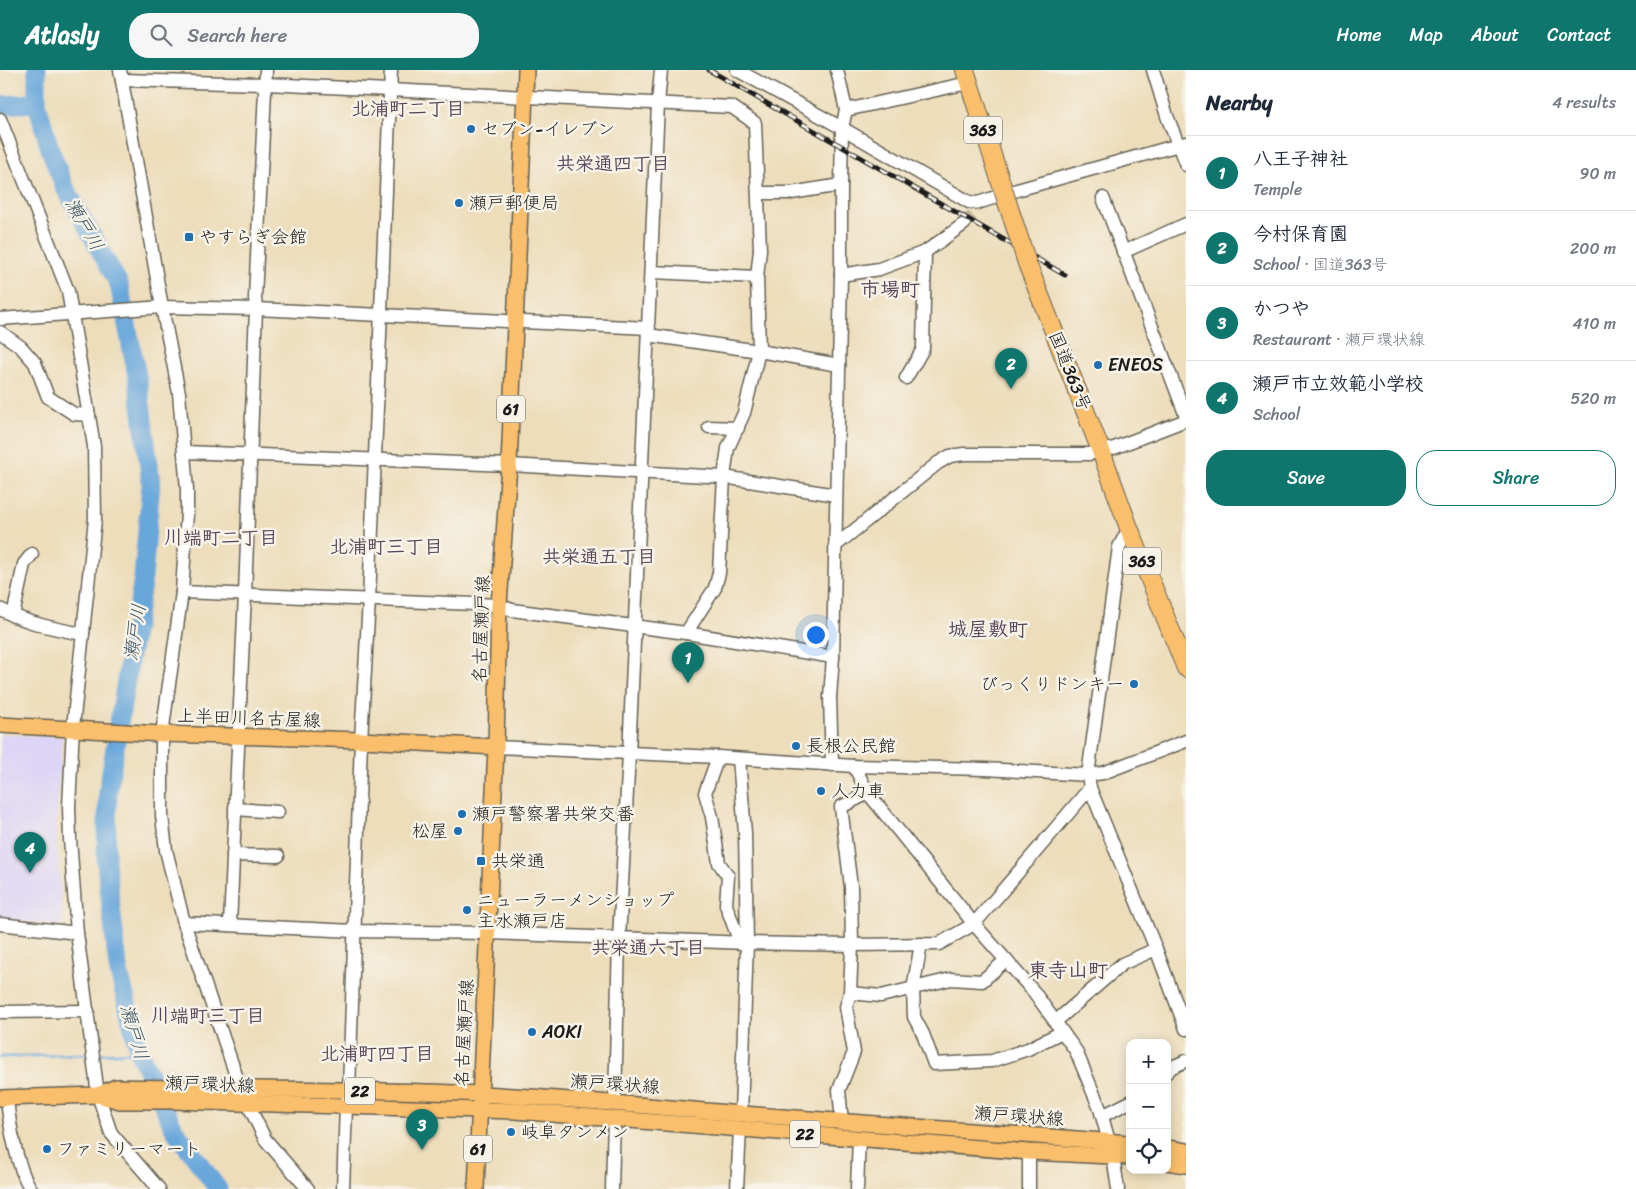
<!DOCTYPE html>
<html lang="en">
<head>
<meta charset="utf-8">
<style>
	:root { --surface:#fff; --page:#f6f6f7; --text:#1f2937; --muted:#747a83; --line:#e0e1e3; --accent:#0f766e }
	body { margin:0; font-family:Sriracha,"Klee One",sans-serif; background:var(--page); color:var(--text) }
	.controls { position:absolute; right:15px; bottom:15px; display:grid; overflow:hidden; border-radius:10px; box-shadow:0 2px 12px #0003 }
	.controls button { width:45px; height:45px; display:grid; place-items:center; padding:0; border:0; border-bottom:1px solid var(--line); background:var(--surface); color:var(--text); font:25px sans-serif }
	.you { position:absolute; left:815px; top:564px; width:18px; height:18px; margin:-12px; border:4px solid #fff; border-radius:50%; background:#1a73e8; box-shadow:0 0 0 8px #1a73e833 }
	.badge { display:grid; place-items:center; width:32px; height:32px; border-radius:50%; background:var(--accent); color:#fff; font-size:16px; font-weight:700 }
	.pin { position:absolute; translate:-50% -41px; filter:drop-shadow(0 1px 2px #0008) }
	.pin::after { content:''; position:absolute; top:26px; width:18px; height:15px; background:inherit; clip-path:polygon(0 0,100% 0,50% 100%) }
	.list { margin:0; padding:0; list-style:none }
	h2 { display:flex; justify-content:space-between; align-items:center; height:65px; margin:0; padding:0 20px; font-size:21px }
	h2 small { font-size:16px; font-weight:400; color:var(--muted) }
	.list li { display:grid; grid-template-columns:32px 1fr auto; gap:15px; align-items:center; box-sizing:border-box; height:75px; padding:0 20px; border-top:1px solid var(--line) }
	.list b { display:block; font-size:19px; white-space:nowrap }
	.list p { margin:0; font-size:16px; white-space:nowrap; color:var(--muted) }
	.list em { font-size:16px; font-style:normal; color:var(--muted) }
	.actions { display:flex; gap:10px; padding:15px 20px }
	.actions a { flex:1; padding:11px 0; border:1px solid var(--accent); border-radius:20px; text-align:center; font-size:18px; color:var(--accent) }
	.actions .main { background:var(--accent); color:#fff }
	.icon { flex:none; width:28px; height:28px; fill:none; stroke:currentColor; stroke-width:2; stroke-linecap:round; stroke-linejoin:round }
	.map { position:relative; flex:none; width:1186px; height:1119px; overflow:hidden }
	header { display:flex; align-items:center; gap:30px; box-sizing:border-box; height:70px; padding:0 25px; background:var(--accent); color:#fff }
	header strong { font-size:24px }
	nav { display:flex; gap:28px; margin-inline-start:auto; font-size:18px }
	.search { width:350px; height:45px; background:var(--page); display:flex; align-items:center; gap:12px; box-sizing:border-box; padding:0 18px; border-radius:20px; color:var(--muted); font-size:19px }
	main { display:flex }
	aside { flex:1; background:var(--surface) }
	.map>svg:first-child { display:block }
</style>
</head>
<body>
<header>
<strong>Atlasly</strong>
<div class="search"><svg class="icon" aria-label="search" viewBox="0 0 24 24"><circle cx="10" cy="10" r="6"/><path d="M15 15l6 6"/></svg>Search here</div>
<nav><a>Home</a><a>Map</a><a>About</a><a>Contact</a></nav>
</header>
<main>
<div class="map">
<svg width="1186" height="1119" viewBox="0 0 1186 1119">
	<rect width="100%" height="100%" fill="#f7f3e8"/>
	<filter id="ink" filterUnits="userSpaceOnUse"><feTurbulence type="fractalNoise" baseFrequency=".02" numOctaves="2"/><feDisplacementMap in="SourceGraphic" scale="10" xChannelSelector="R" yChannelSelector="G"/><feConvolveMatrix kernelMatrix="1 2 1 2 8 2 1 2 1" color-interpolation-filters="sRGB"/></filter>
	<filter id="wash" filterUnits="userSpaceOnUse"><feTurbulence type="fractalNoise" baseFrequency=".0096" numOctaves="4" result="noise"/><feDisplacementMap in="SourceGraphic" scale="20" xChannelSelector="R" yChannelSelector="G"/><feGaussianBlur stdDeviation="1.12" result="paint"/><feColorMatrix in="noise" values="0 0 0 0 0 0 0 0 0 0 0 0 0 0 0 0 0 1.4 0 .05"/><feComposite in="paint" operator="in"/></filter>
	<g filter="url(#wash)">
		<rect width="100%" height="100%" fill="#edddbb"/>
		<path fill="#ddd5f6" d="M 0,664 L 62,667 L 56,758 L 63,856 L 0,849 Z"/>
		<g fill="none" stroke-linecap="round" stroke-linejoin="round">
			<g stroke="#69a7db" stroke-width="3">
				<path d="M 96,984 L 139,982"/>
				<path d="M 0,987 L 89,984"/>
			</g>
			<g stroke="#69a7db" stroke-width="19">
				<path d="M 37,0 L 37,33 L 50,79 L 64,116 L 119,214 L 138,311 L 151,413 L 143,508 L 108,720 L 106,792 L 118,898 L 139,982 L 174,1059 L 218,1119"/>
				<path d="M 0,35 L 37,33"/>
			</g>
		</g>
	</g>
	<g filter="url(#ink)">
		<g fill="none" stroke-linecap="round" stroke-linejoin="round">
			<path stroke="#c3b69b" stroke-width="12" stroke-dasharray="12 6" stroke-linecap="butt" d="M 964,154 L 974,144"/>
			<g stroke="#656054" stroke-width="15">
				<g id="minor">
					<path d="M 120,0 L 162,237 L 179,323 L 187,420 L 187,443 L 182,522 L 162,664 L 162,746 L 166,780 L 184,853 L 241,1020"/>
					<path d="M 737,0 L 842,58 L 969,132 L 978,133 L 1017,120 L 1186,73"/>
					<path d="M 1153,0 L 1167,46 L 1186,95"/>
					<path d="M 122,10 L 266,14 L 732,37 L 755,53 L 760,180 L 757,207 L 759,281 L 744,343 L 728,378 L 724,407 L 719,503 L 715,518 L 686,563"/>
					<path d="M 846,40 L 968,13"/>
					<path d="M 0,49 L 68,221 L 94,376 L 95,449 L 73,657 L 69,737 L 70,769 L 77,863 L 98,1025 L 111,1063 L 159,1119"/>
					<path d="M 758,123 L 791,123 L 841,115"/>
					<path d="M 1103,128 L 1186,346"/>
					<path d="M 1123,182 L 1186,154"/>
					<path d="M 651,202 L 757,207"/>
					<path d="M 841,205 L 879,199 L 925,182 L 964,154"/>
					<path d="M 0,249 L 162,237 L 256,239 L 649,258"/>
					<path d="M 0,262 L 21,277 L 35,293 L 48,327 L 74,344 L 89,345"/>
					<path d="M 648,265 L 759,281 L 839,295"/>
					<path d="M 906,308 L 923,279 L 925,182"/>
					<path d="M 709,357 L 738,358"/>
					<path d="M 184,382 L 509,395 L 724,407 L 836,425"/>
					<path d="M 1129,458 L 1119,477 L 1088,705 L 1090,718 L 1156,879 L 1186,959"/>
					<path d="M 835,476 L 938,393 L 950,386 L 964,384 L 1089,384 L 1114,378 L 1186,350"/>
					<path d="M 182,522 L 499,535 L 512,540 L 686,563 L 833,587"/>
					<path d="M 0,539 C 26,553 55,559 83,564"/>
					<path d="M 13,546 L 24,494 L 32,484"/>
					<path d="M 496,677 L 718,687 L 854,696 L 985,699 L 1088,705 L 1103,703 L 1186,671"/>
					<path d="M 718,687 L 705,723 L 712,747 L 719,793 L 728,806 L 726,835 L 740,873"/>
					<path d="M 739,689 L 745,763 L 747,873 L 741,1044"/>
					<path d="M 832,695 L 830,627 L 833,587 L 841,205 L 841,115 L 842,58 L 846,40 L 837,0"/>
					<path d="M 854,696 L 868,723 L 974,854 L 1034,922 L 1076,981 L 1100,1039 L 1113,1086 L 1118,1119"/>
					<path d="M 235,739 L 278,742"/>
					<path d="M 233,785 L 278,786"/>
					<path d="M 184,853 L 354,861 L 488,863 L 747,873 L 852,875 L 939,874 L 974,854 L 1090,718"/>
					<path d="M 0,854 L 77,863"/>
					<path d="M 230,855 L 245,524 L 256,239 L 255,228 L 266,0"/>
					<path d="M 921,874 L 913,919 L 914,947 L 923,964 L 934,994 L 992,991 L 1028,979 L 1062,962"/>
					<path d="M 850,923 L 881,926 L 951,909 L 982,911 L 1006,890"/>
					<path d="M 0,942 L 88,941"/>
					<path d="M 1055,952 L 1122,894 L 1156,879"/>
					<path d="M 1167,1002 L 1172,997 L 1186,991"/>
					<path d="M 7,1028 C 9,1053 17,1099 31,1119"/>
					<path d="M 615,1033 L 619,869 L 629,684 L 658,34 L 661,0"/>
					<path d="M 248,1034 L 265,1069 L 308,1119"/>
					<path d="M 1102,1046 L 1130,1032"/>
					<path d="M 842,1052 L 839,1020 L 854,982 L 846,937 L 850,923 L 852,875 L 851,817 L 841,737 L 868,723"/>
					<path d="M 1029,1082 L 1029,1119"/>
					<path d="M 343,1119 L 346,1036 L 349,1020 L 361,670 L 369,530 L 391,0"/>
					<path d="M 612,1119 L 614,1049"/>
					<path d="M 737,1119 L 740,1059"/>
					<path d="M 857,1119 L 859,1068"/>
				</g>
			</g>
			<g stroke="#656054" stroke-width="18">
				<g id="major">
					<path d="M 0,655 L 162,664 L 361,670 L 496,677"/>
					<path d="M 98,1025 L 116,1017 C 237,1020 358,1018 479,1024 C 567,1028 655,1037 743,1044 C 872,1054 1001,1064 1130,1073"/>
					<path d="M 0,1028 L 98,1025 L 120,1031 L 172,1031 L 515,1041 L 1029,1082 L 1130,1087"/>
					<path d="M 1167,1078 L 1186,1081"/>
					<path d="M 1167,1092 L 1186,1095"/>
					<path d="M 476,1119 L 496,677 L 499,535 L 509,395 L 526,0"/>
				</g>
			</g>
			<g stroke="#656054" stroke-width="20">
				<g id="highway">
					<path d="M 965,0 L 1003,119"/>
					<path d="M 1008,135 L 1017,162"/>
					<path d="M 1027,193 L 1101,381 L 1129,458 L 1186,598"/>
				</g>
			</g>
			<use href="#minor" stroke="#fff" stroke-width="12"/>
			<use href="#major" stroke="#f9bf6c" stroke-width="15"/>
			<use href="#highway" stroke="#f9bf6c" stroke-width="18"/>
			<g stroke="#1c1c1c" stroke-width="5">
				<path id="rail" d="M 709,0 L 1065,205"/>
			</g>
			<use href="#rail" stroke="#f7f3e8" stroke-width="3" stroke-dasharray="9" stroke-linecap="butt"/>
			<g stroke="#656054" stroke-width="20" stroke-linecap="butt">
				<g id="highway-bridge">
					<path d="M 1003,119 L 1008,135"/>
					<path d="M 1017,162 L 1027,193"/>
				</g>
			</g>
			<use href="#highway-bridge" stroke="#f9bf6c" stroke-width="18"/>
		</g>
	</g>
	<g fill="#1f6fb2" stroke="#f7f3e8" stroke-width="2">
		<circle cx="471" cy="59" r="5"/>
		<circle cx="459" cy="133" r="5"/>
		<rect x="184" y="162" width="10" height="10" rx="2.5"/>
		<circle cx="1098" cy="295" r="5"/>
		<circle cx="1134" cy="614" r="5"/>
		<circle cx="796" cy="676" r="5"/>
		<circle cx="821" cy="721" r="5"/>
		<circle cx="462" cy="744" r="5"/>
		<circle cx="458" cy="761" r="5"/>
		<rect x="476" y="786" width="10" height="10" rx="2.5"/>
		<circle cx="467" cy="840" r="5"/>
		<circle cx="532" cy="962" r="5"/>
		<circle cx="511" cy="1062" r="5"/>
		<circle cx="47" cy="1079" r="5"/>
	</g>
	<g text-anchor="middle" stroke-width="5" stroke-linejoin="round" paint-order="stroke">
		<g fill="#f7f3e8" stroke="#5e5c59" stroke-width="1">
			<rect x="964" y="46.5" width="38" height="27" rx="4"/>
			<rect x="497" y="325.5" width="28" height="27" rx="4"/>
			<rect x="1123" y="477.5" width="38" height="27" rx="4"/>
			<rect x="345" y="1007.5" width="30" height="27" rx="4"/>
			<rect x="790" y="1050.5" width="30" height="27" rx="4"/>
			<rect x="464" y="1065.5" width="28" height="27" rx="4"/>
		</g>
		<g font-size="16" font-weight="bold" fill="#1c1c1c">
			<text x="983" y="66">363</text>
			<text x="511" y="345">61</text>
			<text x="1142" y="497">363</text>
			<text x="360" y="1027">22</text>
			<text x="805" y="1070">22</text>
			<text x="478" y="1085">61</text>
		</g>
		<g font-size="18" fill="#1c1c1c" stroke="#f7f3e8" text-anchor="start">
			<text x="481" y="65">セブン-イレブン</text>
			<text x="469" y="139">瀬戸郵便局</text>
			<text x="199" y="173">やすらぎ会館</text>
			<text x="1108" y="301">ENEOS</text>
			<text x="1124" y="620" text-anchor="end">びっくりドンキー</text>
			<text x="806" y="682">長根公民館</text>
			<text x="831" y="727">人力車</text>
			<text x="472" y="750">瀬戸警察署共栄交番</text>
			<text x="448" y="767" text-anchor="end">松屋</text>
			<text x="491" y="797">共栄通</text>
			<text x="477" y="836">ニューラーメンショップ<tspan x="477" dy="21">主水瀬戸店</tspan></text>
			<text x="542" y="968">AOKI</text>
			<text x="521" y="1068">岐阜タンメン</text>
			<text x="57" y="1085">ファミリーマート</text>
		</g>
		<g font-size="18" fill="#1c1c1c" stroke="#f7f3e8">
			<text transform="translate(1070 301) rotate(68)" y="6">国道363号</text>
			<text transform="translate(481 559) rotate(-88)" y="6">名古屋瀬戸線</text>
			<text transform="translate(249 648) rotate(2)" y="6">上半田川名古屋線</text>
			<text transform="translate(464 963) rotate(-87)" y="6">名古屋瀬戸線</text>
			<text transform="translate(210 1014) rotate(2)" y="6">瀬戸環状線</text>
			<text transform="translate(615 1014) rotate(4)" y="6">瀬戸環状線</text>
			<text transform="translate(1019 1046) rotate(4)" y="6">瀬戸環状線</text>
		</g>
		<g font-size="19" font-weight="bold" fill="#58475a" stroke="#f7f3e8">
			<text x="408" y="45">北浦町二丁目</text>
			<text x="613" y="100">共栄通四丁目</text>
			<text x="221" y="474">川端町二丁目</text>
			<text x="386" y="483">北浦町三丁目</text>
			<text x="599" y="493">共栄通五丁目</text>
			<text x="648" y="884">共栄通六丁目</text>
			<text x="208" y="952">川端町三丁目</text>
			<text x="377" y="990">北浦町四丁目</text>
		</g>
		<g font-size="19" font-style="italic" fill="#3b5468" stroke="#f7f3e8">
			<text transform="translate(85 154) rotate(60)" y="7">瀬戸川</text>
			<text transform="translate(134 562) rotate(-81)" y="7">瀬戸川</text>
			<text transform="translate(135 962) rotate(74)" y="7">瀬戸川</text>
		</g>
		<g font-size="20" font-weight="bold" fill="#58475a" stroke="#f7f3e8">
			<text x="890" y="226">市場町</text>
			<text x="988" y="566">城屋敷町</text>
			<text x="1068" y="907">東寺山町</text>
		</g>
	</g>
</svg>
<div class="controls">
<button>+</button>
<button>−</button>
<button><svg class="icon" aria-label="locate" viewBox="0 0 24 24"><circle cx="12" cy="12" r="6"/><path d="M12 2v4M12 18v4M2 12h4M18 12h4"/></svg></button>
</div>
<div class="you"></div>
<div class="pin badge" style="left:688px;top:613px">1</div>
<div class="pin badge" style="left:1011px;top:319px">2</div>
<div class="pin badge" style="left:422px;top:1080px">3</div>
<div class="pin badge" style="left:30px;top:803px">4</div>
</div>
<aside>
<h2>Nearby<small>4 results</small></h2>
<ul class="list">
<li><span class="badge">1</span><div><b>八王子神社</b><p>Temple</p></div><em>90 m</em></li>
<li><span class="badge">2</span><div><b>今村保育園</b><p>School · 国道363号</p></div><em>200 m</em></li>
<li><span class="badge">3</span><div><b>かつや</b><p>Restaurant · 瀬戸環状線</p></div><em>410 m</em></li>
<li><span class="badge">4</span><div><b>瀬戸市立效範小学校</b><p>School</p></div><em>520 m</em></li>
</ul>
<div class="actions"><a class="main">Save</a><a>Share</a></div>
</aside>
</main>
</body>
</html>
